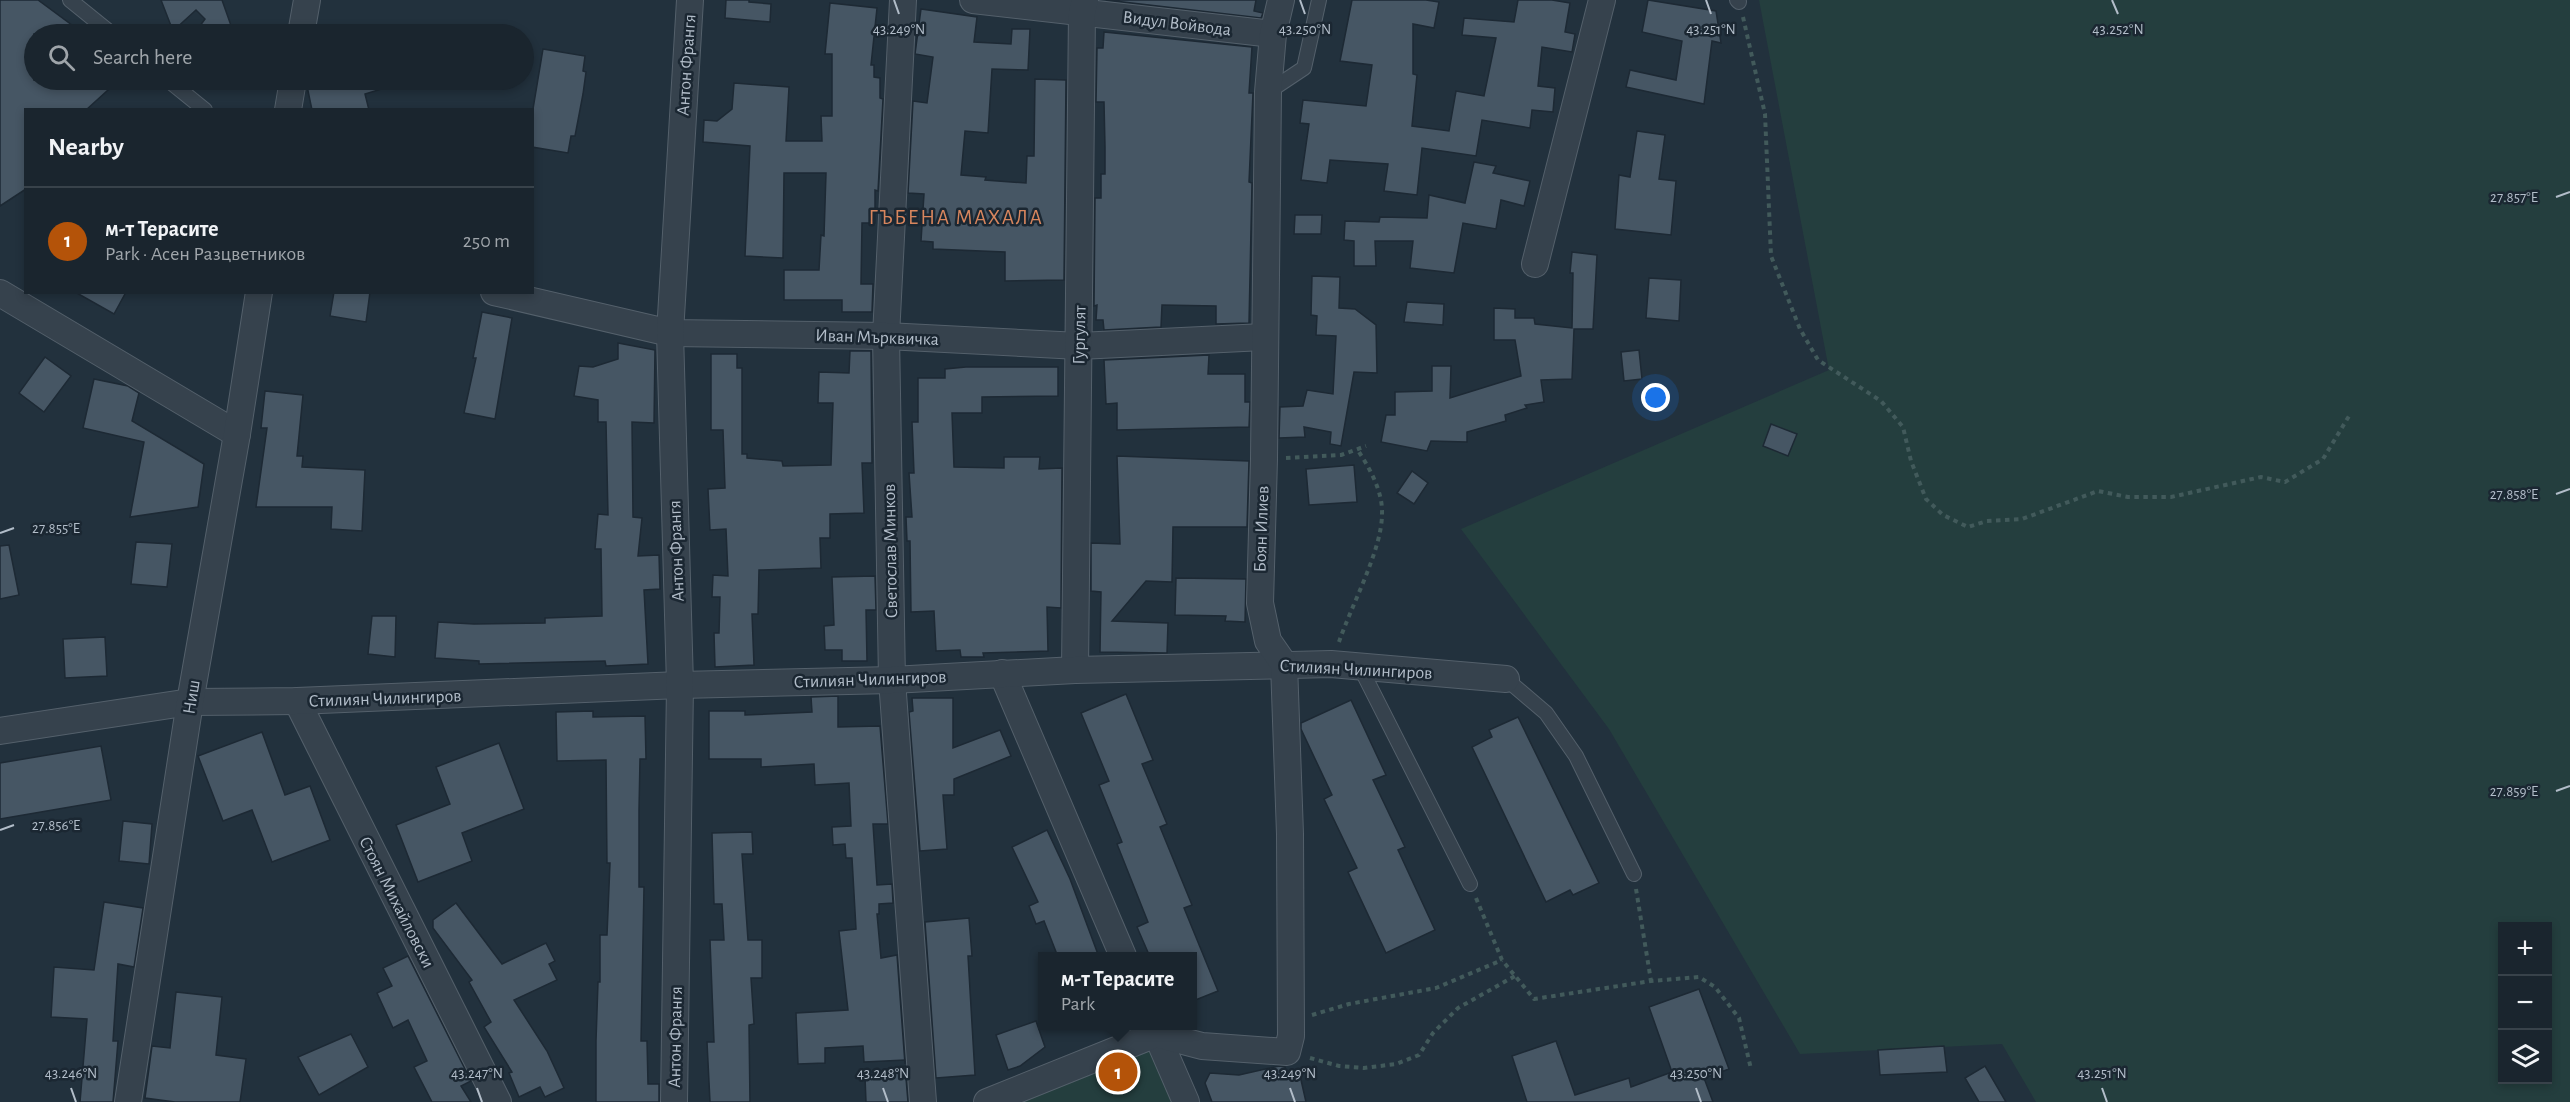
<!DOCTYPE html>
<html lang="en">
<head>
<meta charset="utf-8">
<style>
	:root { --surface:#1a252e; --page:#232d36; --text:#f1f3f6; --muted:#9fa5aa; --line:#38424a; --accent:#b45309 }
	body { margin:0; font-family:"Alegreya Sans",sans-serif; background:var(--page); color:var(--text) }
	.controls { position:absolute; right:18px; bottom:18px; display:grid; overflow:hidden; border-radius:0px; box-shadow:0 3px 9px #0003 }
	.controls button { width:54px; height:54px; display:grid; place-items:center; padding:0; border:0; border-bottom:2px solid var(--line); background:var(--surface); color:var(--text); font:30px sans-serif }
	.you { position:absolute; left:1656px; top:398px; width:21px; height:21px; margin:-15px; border:4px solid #fff; border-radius:50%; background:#1a73e8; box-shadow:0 0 0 9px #1a73e833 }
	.badge { display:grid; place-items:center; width:39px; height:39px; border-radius:50%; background:var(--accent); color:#fff; font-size:20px; font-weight:700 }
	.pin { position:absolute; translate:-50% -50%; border:3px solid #fff; box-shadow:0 2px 6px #0006 }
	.popup { position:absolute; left:1038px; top:952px; width:159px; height:78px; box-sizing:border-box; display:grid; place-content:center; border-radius:0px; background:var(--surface); filter:drop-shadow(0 2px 4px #0005); font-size:20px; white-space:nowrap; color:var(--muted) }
	.popup b { font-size:22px; color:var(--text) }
	.popup::after { content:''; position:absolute; left:50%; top:100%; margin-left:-12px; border:12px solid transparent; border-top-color:var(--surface) }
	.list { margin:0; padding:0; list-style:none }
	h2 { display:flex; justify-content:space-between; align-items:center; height:78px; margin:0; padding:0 24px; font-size:26px }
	h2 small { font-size:20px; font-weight:400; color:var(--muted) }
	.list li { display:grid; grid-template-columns:39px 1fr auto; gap:18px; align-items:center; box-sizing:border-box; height:108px; padding:0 24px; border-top:2px solid var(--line) }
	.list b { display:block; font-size:22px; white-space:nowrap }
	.list p { margin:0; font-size:20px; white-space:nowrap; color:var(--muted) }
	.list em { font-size:20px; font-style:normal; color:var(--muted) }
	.icon { flex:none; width:33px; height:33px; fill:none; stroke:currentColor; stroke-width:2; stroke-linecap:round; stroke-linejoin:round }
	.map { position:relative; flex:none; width:2570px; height:1102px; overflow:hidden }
	.search { position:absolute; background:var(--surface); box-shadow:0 3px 9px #0003; left:24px; top:24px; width:510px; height:66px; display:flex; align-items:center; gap:15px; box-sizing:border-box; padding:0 21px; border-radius:33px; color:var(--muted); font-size:22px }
	.panel { position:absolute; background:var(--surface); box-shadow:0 3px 9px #0003; left:24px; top:108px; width:510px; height:186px; border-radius:0px }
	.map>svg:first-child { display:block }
</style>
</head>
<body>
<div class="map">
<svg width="2570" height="1102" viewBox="0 0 2570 1102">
	<rect width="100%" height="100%" fill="#22313d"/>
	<g fill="#243e3e" fill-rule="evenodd">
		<path d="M 1759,0 L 2570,0 L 2570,1102 L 2036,1102 L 2002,1044 L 1800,1054 L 1609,729 L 1461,529 L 1829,370 ZM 2502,926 L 2548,926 L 2548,1080 L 2502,1080 Z"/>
		<path d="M 1151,1042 L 1178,1102 L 992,1102 Z"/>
	</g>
	<g fill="#465664" stroke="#1d2934" stroke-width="1.5">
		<path d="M 0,0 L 38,0 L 84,34 L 34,34 L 34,80 L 119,80 L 86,110 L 26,110 L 26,189 L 0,206 Z"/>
		<path d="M 161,0 L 222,0 L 234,34 L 194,34 L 205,19 L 196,10 L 173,31 Z"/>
		<path d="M 726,0 L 749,0 L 749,2 L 771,4 L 770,22 L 725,18 Z"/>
		<path d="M 1106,0 L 1256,0 L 1254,11 L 1263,13 L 1261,18 Z"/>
		<path d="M 1352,0 L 1426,0 L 1439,2 L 1434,28 L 1413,24 L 1413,74 L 1417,75 L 1412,126 L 1449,131 L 1456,91 L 1484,96 L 1496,38 L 1462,35 L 1464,18 L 1514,22 L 1518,0 L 1552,0 L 1570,3 L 1565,32 L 1575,34 L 1572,52 L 1542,47 L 1538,86 L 1555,88 L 1553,112 L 1532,110 L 1530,128 L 1482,120 L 1476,156 L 1422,148 L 1417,195 L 1384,191 L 1388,164 L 1330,160 L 1327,183 L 1301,180 L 1309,124 L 1300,123 L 1303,100 L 1366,106 L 1372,65 L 1340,61 Z"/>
		<path d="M 1648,0 L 1716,11 L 1721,43 L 1712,41 L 1704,104 L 1626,87 L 1630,70 L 1676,80 L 1682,41 L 1642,32 Z"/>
		<path d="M 830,3 L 877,8 L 871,65 L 874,65 L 874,77 L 880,78 L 880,98 L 883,99 L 878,191 L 875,190 L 875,223 L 862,223 L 861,284 L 873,284 L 872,312 L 842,312 L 842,300 L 784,300 L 784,270 L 819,270 L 821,235 L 824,236 L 826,173 L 784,173 L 783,258 L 745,256 L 750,146 L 703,142 L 704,120 L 717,121 L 732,109 L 734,83 L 789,87 L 786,141 L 822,141 L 821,116 L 832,116 L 832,54 L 825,54 Z"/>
		<path d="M 921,9 L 977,17 L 974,42 L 1011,44 L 1012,29 L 1030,29 L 1028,70 L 992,69 L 988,133 L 965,131 L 961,175 L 986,177 L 985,180 L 1026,183 L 1027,156 L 1034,156 L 1035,79 L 1066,80 L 1064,280 L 1005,281 L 1005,252 L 933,249 L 933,242 L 921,241 L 924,194 L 908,193 L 913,101 L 927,103 L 933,57 L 915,54 Z"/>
		<path d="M 1104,32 L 1252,47 L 1249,93 L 1253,93 L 1249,182 L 1252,183 L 1249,323 L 1216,324 L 1216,306 L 1162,305 L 1161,327 L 1104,330 L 1103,320 L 1096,320 L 1097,305 L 1094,306 L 1095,198 L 1101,198 L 1101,174 L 1105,174 L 1105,147 L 1104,102 L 1096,102 L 1097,48 L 1103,48 Z"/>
		<path d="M 543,49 L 585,56 L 583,71 L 586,72 L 583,94 L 575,136 L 571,136 L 568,153 L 532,147 L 532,115 Z"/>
		<path d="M 330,80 L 398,80 L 398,84 L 365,94 L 369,110 L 312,110 L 307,86 Z"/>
		<path d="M 1637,131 L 1665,135 L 1659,179 L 1676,181 L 1671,235 L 1615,229 L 1619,175 L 1630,177 Z"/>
		<path d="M 1474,162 L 1496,166 L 1493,173 L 1530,181 L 1524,206 L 1501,200 L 1496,229 L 1463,223 L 1454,273 L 1410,268 L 1413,241 L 1375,241 L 1376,266 L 1354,266 L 1354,241 L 1344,240 L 1345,221 L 1379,222 L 1380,217 L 1427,218 L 1429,195 L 1465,203 Z"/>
		<path d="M 1295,215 L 1322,215 L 1321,234 L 1294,234 Z"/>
		<path d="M 1572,252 L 1597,255 L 1593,329 L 1574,329 L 1572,379 L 1541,380 L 1544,402 L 1525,405 L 1527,408 L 1505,415 L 1506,421 L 1467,432 L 1467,442 L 1431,441 L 1427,451 L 1381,442 L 1386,415 L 1395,415 L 1395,392 L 1432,391 L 1432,366 L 1451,366 L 1450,398 L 1521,376 L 1515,340 L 1494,340 L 1494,308 L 1515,309 L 1515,318 L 1534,318 L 1535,324 L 1572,328 L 1573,273 L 1570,273 Z"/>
		<path d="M 1312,276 L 1340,277 L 1339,308 L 1355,309 L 1376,325 L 1377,373 L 1354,372 L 1341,446 L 1330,444 L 1331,432 L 1304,427 L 1305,437 L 1279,438 L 1280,407 L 1303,406 L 1307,390 L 1333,394 L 1336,336 L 1316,335 L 1317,316 L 1311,315 Z"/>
		<path d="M 1649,278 L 1681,280 L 1679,321 L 1646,318 Z"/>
		<path d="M 75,292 L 126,292 L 114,314 Z"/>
		<path d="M 334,292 L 370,292 L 366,322 L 330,316 Z"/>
		<path d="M 1407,302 L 1444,304 L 1443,325 L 1404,322 Z"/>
		<path d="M 482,312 L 512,318 L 495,419 L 464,413 L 476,358 L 473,358 Z"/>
		<path d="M 618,343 L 655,350 L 654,423 L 632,422 L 633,517 L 642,518 L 638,556 L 659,555 L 660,589 L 644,590 L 648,664 L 606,666 L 605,661 L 479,664 L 479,661 L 435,658 L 438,622 L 474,624 L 545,623 L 545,618 L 602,616 L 601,549 L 595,549 L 598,514 L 608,515 L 606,422 L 598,422 L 598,400 L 574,396 L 579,366 L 593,367 L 618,359 Z"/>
		<path d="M 1639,350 L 1642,379 L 1624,381 L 1621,352 Z"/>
		<path d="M 850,351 L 871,351 L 872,463 L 862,463 L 864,513 L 830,514 L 830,538 L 820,538 L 821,568 L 759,570 L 758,614 L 752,614 L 754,665 L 715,667 L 714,633 L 719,633 L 720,597 L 712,597 L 713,575 L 728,576 L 726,529 L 710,530 L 708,489 L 725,488 L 723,430 L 711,430 L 711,354 L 737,354 L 737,368 L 742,368 L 742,454 L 747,454 L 747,458 L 782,461 L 783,466 L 831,465 L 833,403 L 818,403 L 819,372 L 849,373 Z"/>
		<path d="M 1209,355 L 1208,374 L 1245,374 L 1245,402 L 1250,402 L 1249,427 L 1117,430 L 1117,403 L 1106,404 L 1104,360 Z"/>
		<path d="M 45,357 L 71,376 L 44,412 L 19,393 Z"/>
		<path d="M 966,367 L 1058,367 L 1058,396 L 982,397 L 982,413 L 952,413 L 954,467 L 1004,468 L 1004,457 L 1040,457 L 1039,469 L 1062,468 L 1061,608 L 1047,607 L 1048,651 L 983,653 L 984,657 L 961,657 L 960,650 L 936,651 L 934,611 L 911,612 L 910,541 L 907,541 L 906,517 L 912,517 L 909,473 L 914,473 L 912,422 L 918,422 L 918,378 L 945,378 L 945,369 Z"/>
		<path d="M 94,379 L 128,386 L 139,393 L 132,421 L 204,464 L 198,507 L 130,517 L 144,442 L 83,428 Z"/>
		<path d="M 265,391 L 303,395 L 297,456 L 303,456 L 302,467 L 365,470 L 362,531 L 331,529 L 332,507 L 256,507 L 267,428 L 261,428 Z"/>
		<path d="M 1771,424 L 1797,434 L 1788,456 L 1763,446 Z"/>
		<path d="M 1117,456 L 1249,461 L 1247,527 L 1173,527 L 1172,582 L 1146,581 L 1112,621 L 1168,623 L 1167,653 L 1100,652 L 1101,592 L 1091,591 L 1091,543 L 1120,544 Z"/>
		<path d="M 1354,465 L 1357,502 L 1309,505 L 1306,469 Z"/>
		<path d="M 1412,471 L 1428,483 L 1414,504 L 1397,493 Z"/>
		<path d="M 136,542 L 172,544 L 167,587 L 131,584 Z"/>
		<path d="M 9,545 L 19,595 L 0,599 L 0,546 Z"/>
		<path d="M 875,576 L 876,610 L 866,610 L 867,661 L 842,661 L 842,650 L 825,650 L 824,626 L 834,625 L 832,577 Z"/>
		<path d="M 1176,578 L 1246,579 L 1245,622 L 1225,621 L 1226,616 L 1175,615 Z"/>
		<path d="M 372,616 L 396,616 L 395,657 L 368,654 Z"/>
		<path d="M 105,637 L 107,676 L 65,678 L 63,639 Z"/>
		<path d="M 1126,694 L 1153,760 L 1142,764 L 1167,824 L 1160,827 L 1192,905 L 1184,908 L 1218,991 L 1193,1001 L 1193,957 L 1150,957 L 1137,927 L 1148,922 L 1117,844 L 1122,842 L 1099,785 L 1109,781 L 1081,713 Z"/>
		<path d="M 838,696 L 838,727 L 880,726 L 888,824 L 873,824 L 877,885 L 892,884 L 893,903 L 879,904 L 879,914 L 877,914 L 881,958 L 897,955 L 905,1064 L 905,1060 L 864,1062 L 863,1046 L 825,1048 L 825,1063 L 798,1064 L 796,1013 L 848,1010 L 839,931 L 856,929 L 852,858 L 846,858 L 845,844 L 833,845 L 832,827 L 851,826 L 849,783 L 815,785 L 814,764 L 761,767 L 761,759 L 709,759 L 709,711 L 745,711 L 745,715 L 812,712 L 811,697 Z"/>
		<path d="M 912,698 L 953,698 L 953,748 L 1000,730 L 1011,756 L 954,779 L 954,795 L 943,795 L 947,849 L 920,851 L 909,712 L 913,711 Z"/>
		<path d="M 1351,700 L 1386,775 L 1373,780 L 1405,847 L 1398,850 L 1435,930 L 1386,953 L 1348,872 L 1357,868 L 1324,799 L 1332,795 L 1301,729 L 1301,723 Z"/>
		<path d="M 593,711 L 593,717 L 645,716 L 646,759 L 640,759 L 639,810 L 639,887 L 644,887 L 641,1041 L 647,1041 L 648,1084 L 659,1084 L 659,1102 L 596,1102 L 596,1041 L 598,982 L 600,982 L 600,935 L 607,935 L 610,863 L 607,863 L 606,760 L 557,761 L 556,712 Z"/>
		<path d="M 1518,717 L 1599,883 L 1573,895 L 1570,890 L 1546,902 L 1472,747 L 1492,737 L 1489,730 Z"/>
		<path d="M 262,732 L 285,795 L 310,786 L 330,840 L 272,862 L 252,810 L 223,821 L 198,756 Z"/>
		<path d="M 499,743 L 524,809 L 462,833 L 472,861 L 418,882 L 396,825 L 450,804 L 436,767 Z"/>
		<path d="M 101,746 L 111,800 L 0,819 L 0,763 Z"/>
		<path d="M 123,821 L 152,824 L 149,864 L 119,861 Z"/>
		<path d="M 1047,830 L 1070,879 L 1099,957 L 1058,957 L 1044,921 L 1036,924 L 1029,906 L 1038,902 L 1012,847 Z"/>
		<path d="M 752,832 L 753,854 L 742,854 L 748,940 L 762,940 L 762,978 L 751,978 L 754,1024 L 749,1025 L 750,1102 L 710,1102 L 707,1042 L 714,1042 L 710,940 L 724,940 L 722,904 L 714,904 L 712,833 Z"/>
		<path d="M 104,902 L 143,908 L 134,967 L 118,964 L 113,1041 L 118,1041 L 113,1102 L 80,1102 L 87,1019 L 51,1017 L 54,967 L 94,970 Z"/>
		<path d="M 456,903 L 502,964 L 546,943 L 555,961 L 549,964 L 557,980 L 514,1000 L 547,1051 L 564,1088 L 545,1097 L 540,1087 L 519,1097 L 509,1073 L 512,1072 L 484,1027 L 491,1022 L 469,982 L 472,980 L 433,928 L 433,920 Z"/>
		<path d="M 969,918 L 972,956 L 968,956 L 975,1075 L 936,1078 L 925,922 Z"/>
		<path d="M 408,956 L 471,1081 L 461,1086 L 471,1102 L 432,1102 L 414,1067 L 427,1061 L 408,1020 L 393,1028 L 377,993 L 392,986 L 383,968 Z"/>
		<path d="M 1699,989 L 1729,1069 L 1704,1078 L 1713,1102 L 1527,1102 L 1512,1056 L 1556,1041 L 1575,1095 L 1629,1078 L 1631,1087 L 1672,1072 L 1649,1007 Z"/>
		<path d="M 176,992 L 222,997 L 216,1055 L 246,1059 L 240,1102 L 175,1102 L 145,1098 L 152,1046 L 170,1048 Z"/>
		<path d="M 1036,1021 L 1045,1047 L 1020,1066 L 1008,1070 L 996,1035 Z"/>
		<path d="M 351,1034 L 368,1067 L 319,1095 L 298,1057 Z"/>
		<path d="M 1944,1046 L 1947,1072 L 1880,1075 L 1878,1050 Z"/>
		<path d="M 905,1066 L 908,1102 L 866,1102 L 865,1077 Z"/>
		<path d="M 1279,1066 L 1285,1067 L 1286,1074 L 1299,1071 L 1306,1102 L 1212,1102 L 1205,1083 L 1210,1073 L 1239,1075 Z"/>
		<path d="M 1985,1066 L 2006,1102 L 1979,1102 L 1965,1078 Z"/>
	</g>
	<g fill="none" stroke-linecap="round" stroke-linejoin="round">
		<g stroke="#54606b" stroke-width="16">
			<g id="service">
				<path d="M 70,0 L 112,34"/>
				<path d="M 1737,0 L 1739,2"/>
				<path d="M 168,80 L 205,110"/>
				<path d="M 1268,92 L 1304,68 L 1319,0"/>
				<path d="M 1359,665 L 1470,884"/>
				<path d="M 1506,679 L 1546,713 L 1576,756 L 1634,874"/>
			</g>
		</g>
		<g stroke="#54606b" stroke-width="28">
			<g id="minor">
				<path d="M 903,0 L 886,336 L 892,680 L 923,1102"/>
				<path d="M 973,0 L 1273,34"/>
				<path d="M 301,34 L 307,0"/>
				<path d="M 288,110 L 293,80"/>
				<path d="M 1535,264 L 1602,0"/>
				<path d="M 494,292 L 670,333 L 886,336 L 1079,346 L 1264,337"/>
				<path d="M 0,293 L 237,434"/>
				<path d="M 1075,670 L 1082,12 L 1085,0"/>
				<path d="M 1002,673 L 1123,956"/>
				<path d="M 297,701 L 498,1102"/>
				<path d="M 0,731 L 190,702 L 297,701 L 680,685 L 892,680 L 1075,670 L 1331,664 L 1506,679"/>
				<path d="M 1153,1026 L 1186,1102"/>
				<path d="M 128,1102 L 190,702 L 237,434 L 259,292"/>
				<path d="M 674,1102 L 680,685 L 670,333 L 690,0"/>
				<path d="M 987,1102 L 1156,1034 L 1202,1046 L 1287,1052 L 1291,1036 L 1290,834 L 1284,664 L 1268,641 L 1260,603 L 1264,459 L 1268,92 L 1273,34 L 1281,0"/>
			</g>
		</g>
		<g stroke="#425a5b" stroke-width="4" stroke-dasharray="4.5 4.5" stroke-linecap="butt">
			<path d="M 1743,17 L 1765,114 L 1771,256 L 1800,329 L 1818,360 L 1881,401 L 1903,427 L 1911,461 L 1926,499 L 1943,515 L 1968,527 L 1987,521 L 2022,519 L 2098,491 L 2128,497 L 2171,497 L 2261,477 L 2285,482 L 2323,459 L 2349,416"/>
			<path d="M 1286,458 L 1341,455 L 1366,446"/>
			<path d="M 1339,642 C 1351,606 1382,550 1382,514 C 1383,491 1369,467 1357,449"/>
			<path d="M 1636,889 L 1651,981"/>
			<path d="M 1476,898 L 1502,960 L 1534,999 L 1651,981 L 1699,977 L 1715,987 L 1739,1018 L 1751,1069"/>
			<path d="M 1312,1015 L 1349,1004 L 1436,988 L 1502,960"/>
			<path d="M 1310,1058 L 1339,1066 L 1364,1068 L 1396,1064 L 1419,1055 L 1433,1033 L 1458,1008 L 1515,976"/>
		</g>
		<use href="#service" stroke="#36424d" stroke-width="14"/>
		<use href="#minor" stroke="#36424d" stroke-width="26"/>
	</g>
	<path fill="none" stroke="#b2bdc9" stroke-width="2" d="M 894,0 L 899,14M 1300,0 L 1305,14M 1706,0 L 1711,14M 2112,0 L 2118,14M 2556,197 L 2570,192M 2556,494 L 2570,489M 0,533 L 14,528M 2556,791 L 2570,786M 0,830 L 14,825M 71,1088 L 76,1102M 477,1088 L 482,1102M 883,1088 L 888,1102M 1290,1088 L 1295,1102M 1696,1088 L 1701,1102M 2102,1088 L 2107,1102"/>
	<g text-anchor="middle" stroke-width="5" stroke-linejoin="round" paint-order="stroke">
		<g font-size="18" fill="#b2bdc9" stroke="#1b2732">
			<text transform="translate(1177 23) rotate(7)" y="6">Видул Войвода</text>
			<text transform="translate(686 65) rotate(-86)" y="6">Антон Франгя</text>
			<text transform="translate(1079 335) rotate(-89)" y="6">Гургулят</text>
			<text transform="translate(877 337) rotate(2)" y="6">Иван Мърквичка</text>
			<text transform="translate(1261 529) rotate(-88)" y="6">Боян Илиев</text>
			<text transform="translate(676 551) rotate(-92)" y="6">Антон Франгя</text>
			<text transform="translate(890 551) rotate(-91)" y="6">Светослав Минков</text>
			<text transform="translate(1356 669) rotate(3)" y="6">Стилиян Чилингиров</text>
			<text transform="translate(870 679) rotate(-2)" y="6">Стилиян Чилингиров</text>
			<text transform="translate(191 697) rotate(-81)" y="6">Ниш</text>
			<text transform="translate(385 698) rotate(-2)" y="6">Стилиян Чилингиров</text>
			<text transform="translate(397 902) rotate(63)" y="6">Стоян Михайловски</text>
			<text transform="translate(675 1037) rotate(-89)" y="6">Антон Франгя</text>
		</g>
		<g font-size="21" letter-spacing="1.5" fill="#d8865e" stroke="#1b2732">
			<text x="956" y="224">ГЪБЕНА МАХАЛА</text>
		</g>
	</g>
	<g font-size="15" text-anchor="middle" fill="#b2bdc9" stroke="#1b2732" stroke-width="5" stroke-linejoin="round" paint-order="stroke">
		<text x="899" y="34">43.249°N</text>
		<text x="1305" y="34">43.250°N</text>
		<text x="1711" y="34">43.251°N</text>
		<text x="2118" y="34">43.252°N</text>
		<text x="2514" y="202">27.857°E</text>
		<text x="2514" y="499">27.858°E</text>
		<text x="56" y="533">27.855°E</text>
		<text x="2514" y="796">27.859°E</text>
		<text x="56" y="830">27.856°E</text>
		<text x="71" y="1078">43.246°N</text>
		<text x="477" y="1078">43.247°N</text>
		<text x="883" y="1078">43.248°N</text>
		<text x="1290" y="1078">43.249°N</text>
		<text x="1696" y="1078">43.250°N</text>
		<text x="2102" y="1078">43.251°N</text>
	</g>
</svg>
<div class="controls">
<button>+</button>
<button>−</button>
<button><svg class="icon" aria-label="layers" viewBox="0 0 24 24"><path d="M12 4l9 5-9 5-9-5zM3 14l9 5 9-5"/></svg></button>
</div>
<div class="you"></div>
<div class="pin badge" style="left:1118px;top:1072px">1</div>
<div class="popup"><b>м-т Терасите</b>Park</div>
<div class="search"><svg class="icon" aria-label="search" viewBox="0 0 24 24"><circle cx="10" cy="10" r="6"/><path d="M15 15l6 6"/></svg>Search here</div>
<section class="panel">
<h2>Nearby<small></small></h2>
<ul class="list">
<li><span class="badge">1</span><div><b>м-т Терасите</b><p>Park · Асен Разцветников</p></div><em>250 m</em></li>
</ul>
</section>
</div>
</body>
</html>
